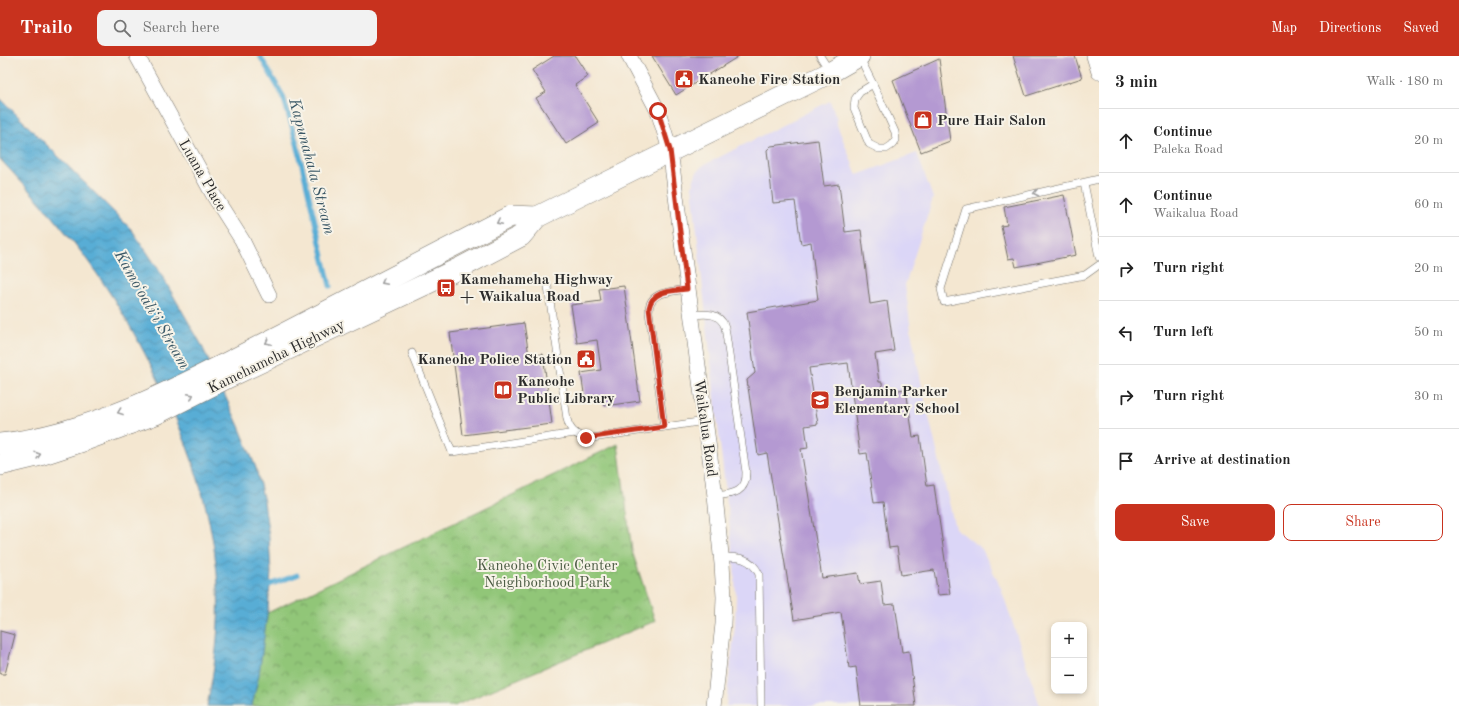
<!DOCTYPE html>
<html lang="en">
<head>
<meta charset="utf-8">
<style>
	:root { --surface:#fff; --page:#f2f2f2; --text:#222; --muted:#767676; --line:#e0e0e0; --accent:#c8321e }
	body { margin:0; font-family:"Old Standard TT",serif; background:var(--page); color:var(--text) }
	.controls { position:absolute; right:12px; bottom:12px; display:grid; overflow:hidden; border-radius:8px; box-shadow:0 2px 6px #0003 }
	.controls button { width:36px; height:36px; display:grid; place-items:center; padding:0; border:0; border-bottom:1px solid var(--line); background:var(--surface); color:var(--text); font:20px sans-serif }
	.stop { position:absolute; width:12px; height:12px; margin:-9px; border:3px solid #c8321e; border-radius:50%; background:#fff }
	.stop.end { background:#c8321e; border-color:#fff; box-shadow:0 1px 4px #0008 }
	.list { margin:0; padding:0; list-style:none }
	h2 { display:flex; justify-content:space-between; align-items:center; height:52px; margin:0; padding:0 16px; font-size:17px }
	h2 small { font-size:13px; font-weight:400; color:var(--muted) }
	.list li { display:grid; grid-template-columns:26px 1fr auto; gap:12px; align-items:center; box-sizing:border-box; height:64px; padding:0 16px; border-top:1px solid var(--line) }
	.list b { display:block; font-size:15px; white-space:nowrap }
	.list p { margin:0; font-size:13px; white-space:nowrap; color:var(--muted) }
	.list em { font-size:13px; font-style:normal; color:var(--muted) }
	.actions { display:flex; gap:8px; padding:12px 16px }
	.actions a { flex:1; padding:9px 0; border:1px solid var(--accent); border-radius:8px; text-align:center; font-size:14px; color:var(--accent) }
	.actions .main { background:var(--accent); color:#fff }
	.icon { flex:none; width:22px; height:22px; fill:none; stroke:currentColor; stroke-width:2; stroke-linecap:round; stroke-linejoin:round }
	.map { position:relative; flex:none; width:1099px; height:650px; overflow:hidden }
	header { display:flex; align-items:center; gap:24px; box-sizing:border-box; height:56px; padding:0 20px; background:var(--accent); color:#fff }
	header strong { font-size:19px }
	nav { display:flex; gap:22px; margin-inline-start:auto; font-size:14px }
	.search { width:280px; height:36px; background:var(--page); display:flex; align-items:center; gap:10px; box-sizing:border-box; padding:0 14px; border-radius:8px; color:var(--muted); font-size:15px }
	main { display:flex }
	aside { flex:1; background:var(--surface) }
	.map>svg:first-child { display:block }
</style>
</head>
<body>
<header>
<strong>Trailo</strong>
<div class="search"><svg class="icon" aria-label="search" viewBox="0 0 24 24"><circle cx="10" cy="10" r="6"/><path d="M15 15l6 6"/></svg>Search here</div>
<nav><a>Map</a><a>Directions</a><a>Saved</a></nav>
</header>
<main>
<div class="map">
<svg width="1099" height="650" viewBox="0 0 1099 650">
	<defs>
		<pattern id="park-crowns" width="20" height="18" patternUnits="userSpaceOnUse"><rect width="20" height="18" fill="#91c678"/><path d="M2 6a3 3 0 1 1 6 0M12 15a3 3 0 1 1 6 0" fill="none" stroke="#77a163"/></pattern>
		<pattern id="water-waves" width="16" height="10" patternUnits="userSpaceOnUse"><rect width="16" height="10" fill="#59add5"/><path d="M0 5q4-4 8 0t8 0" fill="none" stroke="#4a8dad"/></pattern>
	</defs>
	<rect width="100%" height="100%" fill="#f7f3e8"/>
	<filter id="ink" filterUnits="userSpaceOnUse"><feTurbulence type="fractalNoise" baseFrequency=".025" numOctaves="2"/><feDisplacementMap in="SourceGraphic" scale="8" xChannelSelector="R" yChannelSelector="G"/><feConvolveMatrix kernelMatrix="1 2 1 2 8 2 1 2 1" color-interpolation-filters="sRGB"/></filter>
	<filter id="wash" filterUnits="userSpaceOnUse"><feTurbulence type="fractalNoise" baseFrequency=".012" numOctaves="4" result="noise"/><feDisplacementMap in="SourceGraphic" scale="16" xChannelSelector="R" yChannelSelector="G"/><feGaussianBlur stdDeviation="0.9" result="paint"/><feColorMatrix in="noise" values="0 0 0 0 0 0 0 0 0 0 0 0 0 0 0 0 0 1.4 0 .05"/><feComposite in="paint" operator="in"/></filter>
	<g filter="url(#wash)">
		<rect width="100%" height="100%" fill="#f4e7d1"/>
		<path fill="#dbd6f7" d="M 830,45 L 837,63 L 835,64 L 857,119 L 917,97 L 933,142 L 905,229 L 911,275 L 923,336 L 955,472 L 982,493 L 1001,532 L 1040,650 L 726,650 L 735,569 L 736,541 L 734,507 L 716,353 L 692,130 L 696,117 L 702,110 Z"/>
		<path fill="url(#park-crowns)" stroke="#5e7852" d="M 618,388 L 632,495 L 655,565 L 454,650 L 248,650 L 257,562 Z"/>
		<path fill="url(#water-waves)" stroke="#426c80" d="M 0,42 L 132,174 L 157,211 L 201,288 L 239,370 L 256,412 L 264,446 L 269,481 L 271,517 L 268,552 L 259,619 L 252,650 L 207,650 C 215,611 220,571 218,531 C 213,443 179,360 137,283 C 118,248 96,214 71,183 C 49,155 24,129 0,103 Z"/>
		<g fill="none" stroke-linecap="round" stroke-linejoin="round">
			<g stroke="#59add5" stroke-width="5">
				<path d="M 260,0 L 283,40 L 297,88 L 330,230"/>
				<path d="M 264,531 L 297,519"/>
			</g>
		</g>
		<g id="blocks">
			<g fill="#b499d2">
				<path d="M 554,0 L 575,0 L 588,20 L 575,29 L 599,67 L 566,88 L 536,42 L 546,36 L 532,14 Z"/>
				<path d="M 652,0 L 739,0 L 676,39 Z"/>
				<path d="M 1013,0 L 1075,0 L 1082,22 L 1026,40 Z"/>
				<path d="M 939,3 L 950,85 L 921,96 L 893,24 Z"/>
				<path d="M 818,84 L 824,130 L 839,128 L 845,176 L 861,174 L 870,248 L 887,245 L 894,295 L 875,298 L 879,326 L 882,326 L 883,336 L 906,333 L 913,381 L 920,380 L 927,430 L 934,429 L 950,538 L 938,539 L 934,514 L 901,519 L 897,491 L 889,492 L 883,446 L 874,447 L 867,397 L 860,398 L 848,307 L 809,312 L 818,368 L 805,370 L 808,392 L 801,393 L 822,522 L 858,517 L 860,528 L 881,525 L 884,549 L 895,548 L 902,596 L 909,595 L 916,650 L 861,650 L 856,611 L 849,612 L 841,556 L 794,564 L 767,397 L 758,399 L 747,324 L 755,317 L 747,256 L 818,244 L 811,186 L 801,188 L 795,145 L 773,147 L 767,94 L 771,90 Z"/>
				<path d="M 1064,139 L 1076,199 L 1016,211 L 1014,202 L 1008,203 L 1001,170 L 1007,169 L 1004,151 Z"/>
				<path d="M 624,230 L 640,345 L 604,350 L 603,341 L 585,344 L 581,317 L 601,314 L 597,284 L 577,287 L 571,249 L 601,245 L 599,233 Z"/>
				<path d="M 524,267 L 529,300 L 543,298 L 552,368 L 463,379 L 450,277 Z"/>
				<path d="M 0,575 L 15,579 L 5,618 L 0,618 Z"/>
			</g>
		</g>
	</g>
	<g filter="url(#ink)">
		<use href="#blocks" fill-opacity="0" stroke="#716d65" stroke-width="1"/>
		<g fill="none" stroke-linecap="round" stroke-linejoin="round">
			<g stroke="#716d65" stroke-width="8">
				<g id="service">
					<path d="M 820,0 L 829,14"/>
					<path d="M 860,2 L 873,28"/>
					<path d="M 873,28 L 895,76 L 896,84 L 892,89 L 886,93 L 879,93 L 869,88 L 854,52 L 855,43 L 860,36 Z"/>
					<path d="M 1099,123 L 966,153 L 941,233 L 944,246 L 1085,219 L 1099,209"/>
					<path d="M 1084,127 L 1099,201"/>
					<path d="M 548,231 L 567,363 C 570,376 579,382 592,382 L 705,365"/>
					<path d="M 691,259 C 704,258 719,255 725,271 L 746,416 C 747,438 731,438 715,440"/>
					<path d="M 412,297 L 452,396 L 575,377"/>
					<path d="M 664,371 L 649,256 C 648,235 671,236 687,233"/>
					<path d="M 721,501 C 738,501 751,501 759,518 L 761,650"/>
				</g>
			</g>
			<g stroke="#716d65" stroke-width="16">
				<g id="minor">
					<path d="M 137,0 L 214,140 L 242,184 L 269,239"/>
					<path d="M 629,0 L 658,55 L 670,94 L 715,440 L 722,508 L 724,541 L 723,568 L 714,650"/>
					<path d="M 1094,0 L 1099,16"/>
				</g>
			</g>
			<g stroke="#716d65" stroke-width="22">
				<g id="secondary">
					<path d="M 0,388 C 97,378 197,322 283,278 C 359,239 435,199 511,160 L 537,161"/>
					<path d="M 0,409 L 37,400 L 83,385 L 156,358 L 229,321 L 460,212 L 521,180 L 537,161 L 831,16 L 859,0"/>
				</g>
			</g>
			<use href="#service" stroke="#fff" stroke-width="7"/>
			<use href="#minor" stroke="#fff" stroke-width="15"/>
			<use href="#secondary" stroke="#fff" stroke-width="21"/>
		</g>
		<defs><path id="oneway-chevron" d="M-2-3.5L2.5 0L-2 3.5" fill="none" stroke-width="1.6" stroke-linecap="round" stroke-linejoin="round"/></defs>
		<g stroke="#a0a0a0">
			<use href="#oneway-chevron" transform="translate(1036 137) rotate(167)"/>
			<use href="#oneway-chevron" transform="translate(499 166) rotate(153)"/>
			<use href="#oneway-chevron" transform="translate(384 226) rotate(153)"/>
			<use href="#oneway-chevron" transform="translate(268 286) rotate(153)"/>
			<use href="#oneway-chevron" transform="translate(191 340) rotate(-27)"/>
			<use href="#oneway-chevron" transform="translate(120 356) rotate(160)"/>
			<use href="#oneway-chevron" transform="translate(38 399) rotate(-16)"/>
		</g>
	</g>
	<g fill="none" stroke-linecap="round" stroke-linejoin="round" filter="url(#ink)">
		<path stroke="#c8321e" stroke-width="5" d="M 586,382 L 664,371 L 649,252 C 652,234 673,235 687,233 L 670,94 L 658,55"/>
	</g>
	<defs>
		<g id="civic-square" transform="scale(1)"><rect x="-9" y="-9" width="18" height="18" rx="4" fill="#c8321e" stroke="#f7f3e8"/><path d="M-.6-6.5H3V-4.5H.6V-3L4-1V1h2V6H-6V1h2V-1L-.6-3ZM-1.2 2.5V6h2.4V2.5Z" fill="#fff"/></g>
		<g id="shop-square" transform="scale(1)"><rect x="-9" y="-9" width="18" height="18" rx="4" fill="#c8321e" stroke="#f7f3e8"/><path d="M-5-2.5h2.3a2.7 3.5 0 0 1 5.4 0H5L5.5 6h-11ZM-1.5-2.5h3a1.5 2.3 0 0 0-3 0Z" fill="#fff"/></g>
		<g id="bus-square" transform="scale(1)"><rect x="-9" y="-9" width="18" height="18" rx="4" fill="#c8321e" stroke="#f7f3e8"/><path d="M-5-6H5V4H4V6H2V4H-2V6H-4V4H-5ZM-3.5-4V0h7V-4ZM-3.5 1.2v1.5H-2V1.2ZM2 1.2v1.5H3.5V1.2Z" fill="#fff"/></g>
		<g id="library-square" transform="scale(1)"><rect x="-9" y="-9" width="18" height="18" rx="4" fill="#c8321e" stroke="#f7f3e8"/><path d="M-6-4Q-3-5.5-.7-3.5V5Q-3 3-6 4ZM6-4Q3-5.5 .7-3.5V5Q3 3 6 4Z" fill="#fff"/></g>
		<g id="school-square" transform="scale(1)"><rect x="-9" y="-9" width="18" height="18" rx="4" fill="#c8321e" stroke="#f7f3e8"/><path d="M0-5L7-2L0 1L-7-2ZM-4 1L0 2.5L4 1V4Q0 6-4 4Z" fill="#fff"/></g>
	</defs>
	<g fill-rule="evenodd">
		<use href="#civic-square" x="684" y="23"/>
		<use href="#shop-square" x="923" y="64"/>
		<use href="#bus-square" x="446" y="232"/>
		<use href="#civic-square" x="586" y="303"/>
		<use href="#library-square" x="503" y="334"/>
		<use href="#school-square" x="820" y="344"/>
	</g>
	<g text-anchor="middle" stroke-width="4" stroke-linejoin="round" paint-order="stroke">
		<g font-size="15" font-weight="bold" fill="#2b2b2b" stroke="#f7f3e8" text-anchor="start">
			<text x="698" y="28">Kaneohe Fire Station</text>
			<text x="937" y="69">Pure Hair Salon</text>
			<text x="460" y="228">Kamehameha Highway<tspan x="460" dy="17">+ Waikalua Road</tspan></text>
			<text x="572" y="308" text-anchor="end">Kaneohe Police Station</text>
			<text x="517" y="330">Kaneohe<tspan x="517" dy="17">Public Library</tspan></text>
			<text x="834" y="340">Benjamin Parker<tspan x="834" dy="17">Elementary School</tspan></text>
		</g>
		<g font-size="15" fill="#2b2b2b" stroke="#f7f3e8">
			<text transform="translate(203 119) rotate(60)" y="5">Luana Place</text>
			<text transform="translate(276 300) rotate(-26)" y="5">Kamehameha Highway</text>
			<text transform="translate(706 372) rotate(82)" y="5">Waikalua Road</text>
		</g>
		<g font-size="15" fill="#4a5a42" stroke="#f7f3e8">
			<text x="547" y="514">Kaneohe Civic Center<tspan x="547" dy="17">Neighborhood Park</tspan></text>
		</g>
		<g font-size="16" font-style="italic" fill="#3b5866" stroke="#f7f3e8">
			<text transform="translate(313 110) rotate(75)" y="6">Kapunahala Stream</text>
			<text transform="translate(153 253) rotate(60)" y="6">Kamoʻoaliʻi Stream</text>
		</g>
	</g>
</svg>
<div class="controls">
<button>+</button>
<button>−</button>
</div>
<div class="stop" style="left:658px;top:55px"></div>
<div class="stop end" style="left:586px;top:382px"></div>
</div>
<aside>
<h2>3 min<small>Walk · 180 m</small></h2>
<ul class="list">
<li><svg class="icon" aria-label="ahead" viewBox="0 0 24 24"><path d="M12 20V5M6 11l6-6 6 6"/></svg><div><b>Continue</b><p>Paleka Road</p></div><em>20 m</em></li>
<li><svg class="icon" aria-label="ahead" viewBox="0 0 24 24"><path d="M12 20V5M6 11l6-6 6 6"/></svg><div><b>Continue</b><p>Waikalua Road</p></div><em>60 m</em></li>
<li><svg class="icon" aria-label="right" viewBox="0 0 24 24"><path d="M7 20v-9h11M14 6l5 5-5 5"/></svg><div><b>Turn right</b></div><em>20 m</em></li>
<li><svg class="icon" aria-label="left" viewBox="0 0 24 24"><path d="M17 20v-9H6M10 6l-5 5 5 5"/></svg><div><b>Turn left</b></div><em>50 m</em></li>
<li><svg class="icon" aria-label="right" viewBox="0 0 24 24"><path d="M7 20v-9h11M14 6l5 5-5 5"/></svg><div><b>Turn right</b></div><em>30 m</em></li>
<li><svg class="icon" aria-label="arrive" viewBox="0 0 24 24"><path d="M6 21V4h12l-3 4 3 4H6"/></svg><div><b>Arrive at destination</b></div></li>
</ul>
<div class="actions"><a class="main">Save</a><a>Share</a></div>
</aside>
</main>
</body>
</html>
